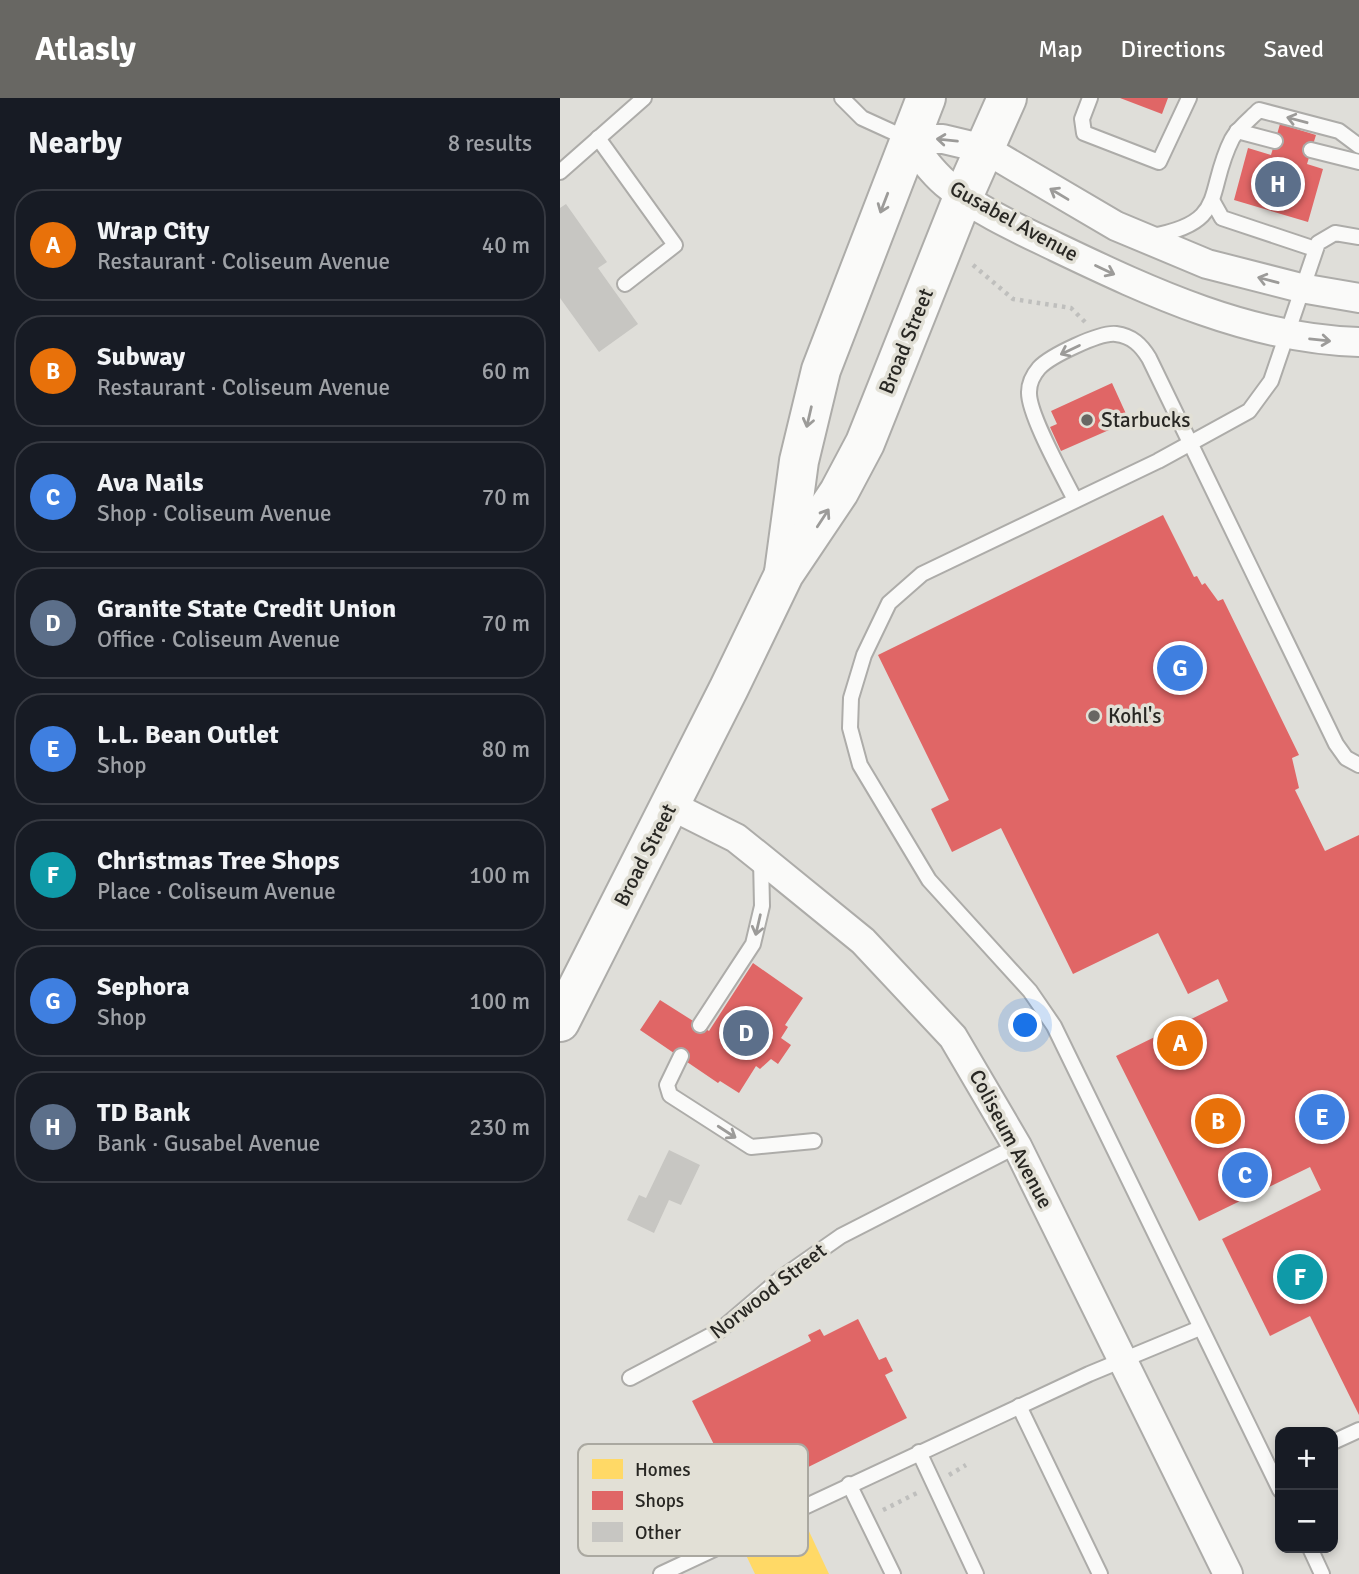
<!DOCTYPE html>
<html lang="en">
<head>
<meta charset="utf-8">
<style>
	:root { --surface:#171b24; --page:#242831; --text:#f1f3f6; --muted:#9ea1a6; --line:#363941; --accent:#686763 }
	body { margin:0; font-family:Signika,sans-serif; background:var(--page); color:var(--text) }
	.controls { position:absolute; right:21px; bottom:21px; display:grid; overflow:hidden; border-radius:14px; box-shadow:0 4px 10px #0003 }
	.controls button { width:63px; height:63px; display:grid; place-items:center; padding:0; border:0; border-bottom:2px solid var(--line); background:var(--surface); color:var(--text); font:35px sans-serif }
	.you { position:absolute; left:466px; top:928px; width:24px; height:24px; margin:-18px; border:5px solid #fff; border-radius:50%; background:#1a73e8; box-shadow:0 0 0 10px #1a73e833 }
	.badge { display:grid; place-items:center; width:46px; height:46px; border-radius:50%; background:var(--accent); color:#fff; font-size:23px; font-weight:700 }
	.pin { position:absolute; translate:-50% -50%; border:4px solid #fff; box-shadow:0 2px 7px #0006 }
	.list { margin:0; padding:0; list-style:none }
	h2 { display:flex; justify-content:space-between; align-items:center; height:91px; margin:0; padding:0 28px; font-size:30px }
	h2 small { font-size:23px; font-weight:400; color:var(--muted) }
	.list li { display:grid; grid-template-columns:46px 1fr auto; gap:21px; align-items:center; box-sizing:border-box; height:112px; margin:0 14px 14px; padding:0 14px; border:2px solid var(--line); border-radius:28px }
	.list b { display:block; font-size:26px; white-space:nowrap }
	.list p { margin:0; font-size:23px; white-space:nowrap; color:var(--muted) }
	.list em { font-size:23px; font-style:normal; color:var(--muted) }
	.map { position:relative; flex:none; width:799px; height:1476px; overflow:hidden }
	header { display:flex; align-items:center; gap:42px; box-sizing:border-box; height:98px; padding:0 35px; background:var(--accent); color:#fff }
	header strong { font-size:33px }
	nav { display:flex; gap:38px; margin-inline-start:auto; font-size:24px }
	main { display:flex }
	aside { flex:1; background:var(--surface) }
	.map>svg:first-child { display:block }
</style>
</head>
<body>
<header>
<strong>Atlasly</strong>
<nav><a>Map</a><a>Directions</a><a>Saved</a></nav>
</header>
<main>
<aside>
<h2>Nearby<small>8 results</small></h2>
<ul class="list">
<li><span class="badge" style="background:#e8710a">A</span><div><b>Wrap City</b><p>Restaurant · Coliseum Avenue</p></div><em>40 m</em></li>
<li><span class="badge" style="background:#e8710a">B</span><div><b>Subway</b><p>Restaurant · Coliseum Avenue</p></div><em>60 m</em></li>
<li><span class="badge" style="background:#3f7fe0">C</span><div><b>Ava Nails</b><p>Shop · Coliseum Avenue</p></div><em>70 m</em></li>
<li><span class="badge" style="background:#5c6f8a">D</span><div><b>Granite State Credit Union</b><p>Office · Coliseum Avenue</p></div><em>70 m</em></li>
<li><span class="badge" style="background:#3f7fe0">E</span><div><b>L.L. Bean Outlet</b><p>Shop</p></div><em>80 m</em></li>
<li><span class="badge" style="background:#0f9aa8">F</span><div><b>Christmas Tree Shops</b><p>Place · Coliseum Avenue</p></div><em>100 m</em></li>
<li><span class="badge" style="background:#3f7fe0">G</span><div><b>Sephora</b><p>Shop</p></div><em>100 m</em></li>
<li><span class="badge" style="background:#5c6f8a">H</span><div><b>TD Bank</b><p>Bank · Gusabel Avenue</p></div><em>230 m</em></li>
</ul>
</aside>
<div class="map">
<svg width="799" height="1476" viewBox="0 0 799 1476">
	<rect width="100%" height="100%" fill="#dfded9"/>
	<path fill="#ffd966" d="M 217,1429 L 223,1440 L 247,1429 L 269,1476 L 195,1476 L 186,1457 L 201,1450 L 196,1439 Z"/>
	<g fill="#e06666">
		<path d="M 560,0 L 608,0 L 602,16 Z"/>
		<path d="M 720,26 L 756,37 L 747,66 L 763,71 L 748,124 L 674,102 L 688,50 L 711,57 Z"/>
		<path d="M 552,285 L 567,318 L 547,327 L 549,332 L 501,353 L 490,329 L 497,326 L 491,313 Z"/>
		<path d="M 603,417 L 634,479 L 637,478 L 642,487 L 645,485 L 658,503 L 663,501 L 739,657 L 732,660 L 739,690 L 735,692 L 765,753 L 799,737 L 799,1317 L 750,1218 L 710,1238 L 662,1141 L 761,1092 L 750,1069 L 639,1123 L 556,958 L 668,903 L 658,881 L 628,896 L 598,835 L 513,876 L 441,730 L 392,754 L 371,711 L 389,702 L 318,557 Z"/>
		<path d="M 193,865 L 243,900 L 225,927 L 228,929 L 221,940 L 231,947 L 218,966 L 211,961 L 200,971 L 196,968 L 179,995 L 160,983 L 158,985 L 80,932 L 100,902 L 149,933 Z"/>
		<path d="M 298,1221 L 319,1262 L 326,1259 L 333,1273 L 325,1277 L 347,1320 L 182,1402 L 132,1303 L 251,1243 L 248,1237 L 260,1231 L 264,1238 Z"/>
	</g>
	<g fill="#c7c6c2">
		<path d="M 6,106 L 47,164 L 38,170 L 78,226 L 39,254 L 0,200 L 0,110 Z"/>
		<path d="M 109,1052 L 140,1067 L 121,1107 L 109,1102 L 94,1135 L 67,1122 L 79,1097 L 86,1100 Z"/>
	</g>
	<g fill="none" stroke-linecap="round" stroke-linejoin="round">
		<g stroke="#adaca9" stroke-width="18">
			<g id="lane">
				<path d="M 282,0 L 302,20 L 348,41"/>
				<path d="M 530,0 L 522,21 L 524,35 L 599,64 L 629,0"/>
				<path d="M 677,33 L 715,43"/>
				<path d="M 38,40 L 115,147 L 65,186"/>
				<path d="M 751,52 L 799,64"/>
				<path d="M 0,74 L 84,0"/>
				<path d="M 653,104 L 662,120 L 755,151"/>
				<path d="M 592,138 C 669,124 645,94 672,41 C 678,30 690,21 699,12 L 779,33 L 799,48"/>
				<path d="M 515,402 C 504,380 468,316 469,294 C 469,286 473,277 479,270 C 490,258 540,234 556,236 C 572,238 581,247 589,260 L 776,646 L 786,660 L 799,667"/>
				<path d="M 140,927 L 193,846 L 202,808 L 201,761"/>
				<path d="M 121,958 L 107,987 L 110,997 L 191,1049 L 254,1043"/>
				<path d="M 70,1280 L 159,1233 L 221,1180 L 281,1138 L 457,1048"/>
				<path d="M 459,1308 L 540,1476"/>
				<path d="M 773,1344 L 799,1332"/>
				<path d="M 359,1354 L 416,1476"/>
				<path d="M 289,1386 L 333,1476"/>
				<path d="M 720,1392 L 494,928 L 470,893 L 369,782 L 300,667 L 290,630 L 291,600 L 304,557 L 329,505 L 362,476 L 598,363 L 689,313 L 711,283 L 758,145 L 775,135 L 799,139"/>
				<path d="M 750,1450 L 762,1476"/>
				<path d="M 101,1476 L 529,1276 L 640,1230"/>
			</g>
		</g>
		<g stroke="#adaca9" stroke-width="32">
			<g id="street">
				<path d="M 348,41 C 361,58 373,76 390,89 C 420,114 461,132 496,149 C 592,195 691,241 799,244"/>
				<path d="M 348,41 L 383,41 L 425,51 L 556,128 L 647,166 L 741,190 L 799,200"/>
				<path d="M 110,707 L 176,740 L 201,760 L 303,843 L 393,939 L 457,1048 L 668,1476"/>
			</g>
		</g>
		<g stroke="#adaca9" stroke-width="42">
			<g id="secondary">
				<path d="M 224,474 L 239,363 L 261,272 L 366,0"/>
				<path d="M 0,924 L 169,590 L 224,476 L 279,394 L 305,345 L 403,99 L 447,0"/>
			</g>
		</g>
		<g stroke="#bfbfbd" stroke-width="4.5" stroke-dasharray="3.5 5" stroke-linecap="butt">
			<path d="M 413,167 L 453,201 L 511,210 L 525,224"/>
			<path d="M 389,1377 L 406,1367"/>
			<path d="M 323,1412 L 357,1395"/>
		</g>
		<use href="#lane" stroke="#fafaf9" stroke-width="14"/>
		<use href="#street" stroke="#fafaf9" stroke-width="28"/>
		<use href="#secondary" stroke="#fafaf9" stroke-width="38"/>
	</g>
	<defs><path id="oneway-shaft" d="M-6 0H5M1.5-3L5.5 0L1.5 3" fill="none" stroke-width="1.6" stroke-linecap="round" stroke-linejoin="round" transform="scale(1.75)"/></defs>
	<g stroke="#9c9b99">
		<use href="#oneway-shaft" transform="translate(737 22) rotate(-165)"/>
		<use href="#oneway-shaft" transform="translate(387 42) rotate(-174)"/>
		<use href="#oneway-shaft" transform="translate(499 96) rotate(-149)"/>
		<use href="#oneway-shaft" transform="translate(324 105) rotate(111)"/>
		<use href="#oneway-shaft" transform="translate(545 172) rotate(25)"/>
		<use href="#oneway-shaft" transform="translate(708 182) rotate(-165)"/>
		<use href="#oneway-shaft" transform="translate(760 242) rotate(6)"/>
		<use href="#oneway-shaft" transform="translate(510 252) rotate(154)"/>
		<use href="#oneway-shaft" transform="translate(249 319) rotate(103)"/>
		<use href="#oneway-shaft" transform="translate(263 420) rotate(-57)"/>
		<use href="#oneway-shaft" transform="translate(198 827) rotate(103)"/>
		<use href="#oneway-shaft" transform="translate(167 1034) rotate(33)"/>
	</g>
	<g fill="#686763" stroke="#e2e0d6" stroke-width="2.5">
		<circle cx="527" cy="322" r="7"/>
		<circle cx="534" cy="618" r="7"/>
	</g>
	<g text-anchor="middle" stroke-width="7" stroke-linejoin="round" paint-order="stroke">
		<g font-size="21" fill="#282723" stroke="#e2e0d6">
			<text transform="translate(454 123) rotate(29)" y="7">Gusabel Avenue</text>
			<text transform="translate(346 243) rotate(-68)" y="7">Broad Street</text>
			<text transform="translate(85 757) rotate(-63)" y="7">Broad Street</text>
			<text transform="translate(451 1041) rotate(62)" y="7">Coliseum Avenue</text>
			<text transform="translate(208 1193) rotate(-38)" y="7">Norwood Street</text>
		</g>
		<g font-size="21" fill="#282723" stroke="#e2e0d6" text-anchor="start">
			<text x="541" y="329">Starbucks</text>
			<text x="548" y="625">Kohl's</text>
		</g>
	</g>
	<rect x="18" y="1346" width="230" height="112" rx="10" fill="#e2e0d6" stroke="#aaa8a0" stroke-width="2"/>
	<rect x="32" y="1361" width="31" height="20" fill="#ffd966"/>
	<rect x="32" y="1393" width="31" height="19" fill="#e06666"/>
	<rect x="32" y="1424" width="31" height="20" fill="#c7c6c2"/>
	<g font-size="19" fill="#282723">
		<text x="75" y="1378">Homes</text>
		<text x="75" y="1409">Shops</text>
		<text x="75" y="1441">Other</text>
	</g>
</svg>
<div class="controls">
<button>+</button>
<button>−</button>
</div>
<div class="you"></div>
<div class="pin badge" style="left:620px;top:945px;background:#e8710a">A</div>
<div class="pin badge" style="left:658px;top:1023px;background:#e8710a">B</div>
<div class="pin badge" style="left:685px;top:1077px;background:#3f7fe0">C</div>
<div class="pin badge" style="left:186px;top:935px;background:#5c6f8a">D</div>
<div class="pin badge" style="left:762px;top:1019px;background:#3f7fe0">E</div>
<div class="pin badge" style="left:740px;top:1179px;background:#0f9aa8">F</div>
<div class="pin badge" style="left:620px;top:570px;background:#3f7fe0">G</div>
<div class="pin badge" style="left:718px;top:86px;background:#5c6f8a">H</div>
</div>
</main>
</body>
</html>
